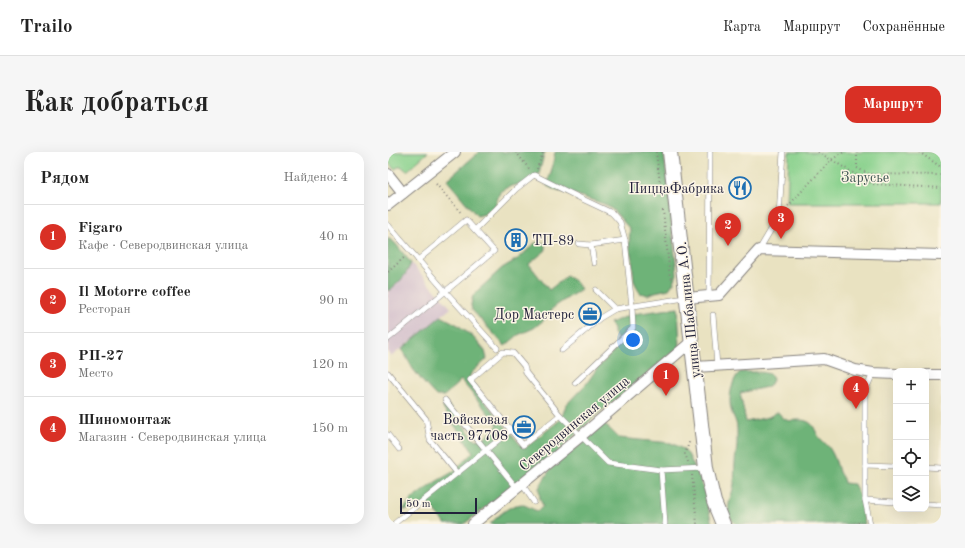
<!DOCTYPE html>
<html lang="ru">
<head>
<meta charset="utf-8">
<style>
	:root { --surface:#fff; --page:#f6f6f6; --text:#222; --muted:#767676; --line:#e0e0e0; --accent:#d93025 }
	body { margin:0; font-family:"Old Standard TT",serif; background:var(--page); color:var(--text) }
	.controls { position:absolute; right:12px; bottom:12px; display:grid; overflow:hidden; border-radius:8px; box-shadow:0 4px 16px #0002 }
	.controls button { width:36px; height:36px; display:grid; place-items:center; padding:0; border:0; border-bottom:1px solid var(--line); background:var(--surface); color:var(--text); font:20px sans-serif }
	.scale { position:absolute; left:12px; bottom:10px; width:77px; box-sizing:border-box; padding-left:4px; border:2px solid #22223b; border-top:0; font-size:11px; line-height:14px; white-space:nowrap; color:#22223b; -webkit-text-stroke:3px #fcf5e5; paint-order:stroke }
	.you { position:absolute; left:245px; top:188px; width:14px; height:14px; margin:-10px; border:3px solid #fff; border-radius:50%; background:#1a73e8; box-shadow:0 0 0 6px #1a73e833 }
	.badge { display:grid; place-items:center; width:26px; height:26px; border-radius:50%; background:var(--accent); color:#fff; font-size:13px; font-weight:700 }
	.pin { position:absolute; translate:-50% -33px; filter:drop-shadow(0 1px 2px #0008) }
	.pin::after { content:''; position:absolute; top:21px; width:14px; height:12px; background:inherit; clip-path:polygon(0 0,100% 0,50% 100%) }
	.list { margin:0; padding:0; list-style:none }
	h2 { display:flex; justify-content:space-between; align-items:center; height:52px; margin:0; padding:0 16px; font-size:17px }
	h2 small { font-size:13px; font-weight:400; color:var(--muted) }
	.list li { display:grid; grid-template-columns:26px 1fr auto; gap:12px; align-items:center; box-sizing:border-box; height:64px; padding:0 16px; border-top:1px solid var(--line) }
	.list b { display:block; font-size:15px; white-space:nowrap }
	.list p { margin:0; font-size:13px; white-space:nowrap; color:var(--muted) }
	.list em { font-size:13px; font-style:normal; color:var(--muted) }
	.icon { flex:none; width:22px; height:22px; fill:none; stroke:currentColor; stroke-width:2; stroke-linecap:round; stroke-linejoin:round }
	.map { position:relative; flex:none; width:553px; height:372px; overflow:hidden; border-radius:12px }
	header { display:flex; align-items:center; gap:24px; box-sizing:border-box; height:56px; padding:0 20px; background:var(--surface); border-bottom:1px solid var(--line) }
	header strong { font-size:19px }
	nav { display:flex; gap:22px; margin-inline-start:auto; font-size:14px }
	.intro { display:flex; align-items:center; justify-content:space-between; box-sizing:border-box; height:96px; padding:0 24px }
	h1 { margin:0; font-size:28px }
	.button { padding:10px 18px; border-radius:12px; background:var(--accent); color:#fff; font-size:14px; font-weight:700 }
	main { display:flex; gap:24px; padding:0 24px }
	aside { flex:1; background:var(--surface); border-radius:12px; box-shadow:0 4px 16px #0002 }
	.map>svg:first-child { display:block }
</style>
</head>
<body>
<header>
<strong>Trailo</strong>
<nav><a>Карта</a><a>Маршрут</a><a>Сохранённые</a></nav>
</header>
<div class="intro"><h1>Как добраться</h1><a class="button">Маршрут</a></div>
<main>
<aside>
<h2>Рядом<small>Найдено: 4</small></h2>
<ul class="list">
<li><span class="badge">1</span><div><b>Figaro</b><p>Кафе · Северодвинская улица</p></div><em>40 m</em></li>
<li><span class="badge">2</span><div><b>Il Motorre coffee</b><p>Ресторан</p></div><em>90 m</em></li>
<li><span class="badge">3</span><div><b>РП-27</b><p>Место</p></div><em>120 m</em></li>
<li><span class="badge">4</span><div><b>Шиномонтаж</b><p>Магазин · Северодвинская улица</p></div><em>150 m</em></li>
</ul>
</aside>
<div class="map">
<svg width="553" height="372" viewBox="0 0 553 372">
	<rect width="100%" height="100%" fill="#fcf5e5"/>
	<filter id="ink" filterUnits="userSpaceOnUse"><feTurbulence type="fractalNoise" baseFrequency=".025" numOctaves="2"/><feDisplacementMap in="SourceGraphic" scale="8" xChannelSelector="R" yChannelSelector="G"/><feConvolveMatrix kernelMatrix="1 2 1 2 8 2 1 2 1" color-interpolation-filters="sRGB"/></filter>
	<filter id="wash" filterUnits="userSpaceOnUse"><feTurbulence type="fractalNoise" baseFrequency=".012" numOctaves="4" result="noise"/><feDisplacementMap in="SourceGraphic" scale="16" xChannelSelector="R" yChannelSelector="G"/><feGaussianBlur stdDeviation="0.9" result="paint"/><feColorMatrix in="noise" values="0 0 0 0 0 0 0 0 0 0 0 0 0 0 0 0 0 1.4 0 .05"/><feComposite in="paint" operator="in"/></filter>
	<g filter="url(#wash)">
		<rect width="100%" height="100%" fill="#e9e2c1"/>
		<path fill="#d1bdcb" d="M 23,111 L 63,156 L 3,205 L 0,201 L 0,139 L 7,134 L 18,121 Z"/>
		<g fill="#89d18d" stroke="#567a64">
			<path d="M 0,0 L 40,0 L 19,19 L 13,14 L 6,17 L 0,10 Z"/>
			<path d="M 401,0 L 553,0 L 553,51 L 399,51 Z"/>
		</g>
		<g fill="#6eb378" stroke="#486a5a">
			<path d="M 91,0 L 158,0 L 156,2 L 151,22 L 143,30 L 123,34 L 112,40 L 107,54 L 97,62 L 89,64 L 59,28 Z"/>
			<path d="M 167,0 L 276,0 L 289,122 L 286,130 L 281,137 L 267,140 L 260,143 L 252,141 L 246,129 L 244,107 L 241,93 L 242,77 L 225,58 L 216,52 L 186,42 L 169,39 L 159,34 L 160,29 L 163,21 Z"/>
			<path d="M 0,86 L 7,91 L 23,111 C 18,124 11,131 0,139 Z"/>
			<path d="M 147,91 L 156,91 L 158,98 L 141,112 L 161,138 L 179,124 L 188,130 L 193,137 L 166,155 L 157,167 L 146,176 L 130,183 L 117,194 L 84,158 L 83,153 L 85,143 L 114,116 L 131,106 Z"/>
			<path d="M 290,156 L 292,195 L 208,263 L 162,307 L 152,311 L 142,319 L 133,328 L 76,372 L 57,372 L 57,371 L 42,353 L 15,358 L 25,346 L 49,329 L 65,320 L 85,300 L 56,258 L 55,255 L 59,252 L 87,288 L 97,286 L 110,273 L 73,228 L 56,244 L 48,244 L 35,230 L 25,217 L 14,197 L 53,164 L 70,173 L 85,185 L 97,199 L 99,207 L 83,221 L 80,229 L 136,297 L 172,268 L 175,262 L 178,253 L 199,231 L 210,215 L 225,200 L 230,188 L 226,181 L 226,176 L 222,171 L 245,162 Z"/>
			<path d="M 352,220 L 373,220 L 382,222 L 385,227 L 383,232 L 379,235 L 352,241 L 358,270 L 381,265 L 386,262 L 390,260 C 401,275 405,265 418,269 C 427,272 426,278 431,285 C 434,289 439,292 442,297 C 446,303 449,312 451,320 C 453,324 455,325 456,331 L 466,332 C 468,337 471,342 473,346 C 475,355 474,363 477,372 L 348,372 C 346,370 343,368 342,365 C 337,356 345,341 346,332 C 347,325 346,318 347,311 C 347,305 349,299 349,292 C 349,287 349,282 349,277 C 349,268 344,264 343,257 C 340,246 344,227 352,220 Z"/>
			<path d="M 216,271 L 231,286 L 283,291 L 295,297 L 300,302 L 312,327 L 319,346 L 320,355 L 324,372 L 102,372 C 109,365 124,350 135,353 C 138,353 145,358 150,359 L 155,354 L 152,347 L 151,336 L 161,319 L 168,311 L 201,286 Z"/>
		</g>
	</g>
	<g filter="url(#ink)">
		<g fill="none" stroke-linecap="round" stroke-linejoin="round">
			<g stroke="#86827e" stroke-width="6">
				<g id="lane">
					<path d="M 0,73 L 57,139 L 109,196"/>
					<path d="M 87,78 L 128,37 L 146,23 L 188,44 L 224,61 L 232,70 L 237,88 L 244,155 L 245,176 L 187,231"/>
					<path d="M 191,92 L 203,93"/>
					<path d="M 371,98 L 391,64 L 395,0"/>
					<path d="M 206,111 L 203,93 L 237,88"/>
					<path d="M 208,138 L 227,157"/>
					<path d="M 321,144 L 322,0"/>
					<path d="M 325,163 L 329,214"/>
					<path d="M 0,187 L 106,99 L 78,68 L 30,108"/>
					<path d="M 174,198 L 212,166 L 227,157 L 297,146"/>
					<path d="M 115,200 L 125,201 L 136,214 L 138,221 L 172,263 L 135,293 L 82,228 Z"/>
					<path d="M 0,221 L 38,267 L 42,288 L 69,321"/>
					<path d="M 485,221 L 477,240 L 477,348 L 508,350"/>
					<path d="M 57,248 L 129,336"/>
					<path d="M 172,263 L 220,311 L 273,318"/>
					<path d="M 0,283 L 11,297"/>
					<path d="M 477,313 L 508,314"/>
					<path d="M 538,315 L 553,316"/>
					<path d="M 134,332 L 146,350"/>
					<path d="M 477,348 L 482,372"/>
					<path d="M 538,352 L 553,353"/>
					<path d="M 8,372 L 7,371 L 123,278"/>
					<path d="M 277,372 L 273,318 L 317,316"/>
				</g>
			</g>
			<g stroke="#86827e" stroke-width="12">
				<g id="street">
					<path d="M 0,22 L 15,41"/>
					<path d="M 0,53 L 67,0"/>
					<path d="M 299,146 L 331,143 L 371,98 L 553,103"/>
					<path d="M 307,215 L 436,207 L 467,218 L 485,221 L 508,222"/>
					<path d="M 538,223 L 553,223"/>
					<path d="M 85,372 L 193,284 L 304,189"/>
				</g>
			</g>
			<g stroke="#86827e" stroke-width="16">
				<path id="secondary" d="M 282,0 L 318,316 L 326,350 L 335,372"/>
			</g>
			<g stroke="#86827e" stroke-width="2" stroke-dasharray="1 3" stroke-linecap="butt">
				<path d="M 128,0 L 142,18"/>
				<path d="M 268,0 L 272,31"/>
				<path d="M 430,0 L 484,32 L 553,36"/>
				<path d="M 469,0 L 469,16 L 481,22 L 553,23"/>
				<path d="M 531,0 L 553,15"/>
				<path d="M 149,17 L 155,0"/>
				<path d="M 48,32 L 74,62"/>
				<path d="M 400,54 L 443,8 L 456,0"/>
				<path d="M 275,58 L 282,125 L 284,128"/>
				<path d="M 0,120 L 18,104"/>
				<path d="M 300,310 L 297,302 L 302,288"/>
				<path d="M 304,323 L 309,372"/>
				<path d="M 466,372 L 474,370"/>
			</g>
			<use href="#lane" stroke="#fff" stroke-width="5"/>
			<use href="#street" stroke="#fff" stroke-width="10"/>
			<use href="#secondary" stroke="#fff" stroke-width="14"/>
		</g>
	</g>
	<defs>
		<g id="restaurant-ring" transform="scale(1.15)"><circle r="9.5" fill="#fcf5e5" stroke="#1f6fb2" stroke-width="1.5"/><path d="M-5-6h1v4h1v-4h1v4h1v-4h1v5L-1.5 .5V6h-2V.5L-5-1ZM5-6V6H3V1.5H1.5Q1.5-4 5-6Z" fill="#1f6fb2"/></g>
		<g id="building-ring" transform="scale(1.15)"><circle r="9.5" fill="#fcf5e5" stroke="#1f6fb2" stroke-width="1.5"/><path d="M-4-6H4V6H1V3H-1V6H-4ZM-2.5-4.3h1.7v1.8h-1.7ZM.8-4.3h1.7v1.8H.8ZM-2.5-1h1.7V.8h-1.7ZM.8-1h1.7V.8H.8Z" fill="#1f6fb2"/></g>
		<g id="office-ring" transform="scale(1.15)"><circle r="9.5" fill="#fcf5e5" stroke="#1f6fb2" stroke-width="1.5"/><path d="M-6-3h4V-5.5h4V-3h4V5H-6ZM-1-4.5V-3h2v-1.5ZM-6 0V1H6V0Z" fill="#1f6fb2"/></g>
	</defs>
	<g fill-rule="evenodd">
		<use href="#restaurant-ring" x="352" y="36"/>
		<use href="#building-ring" x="128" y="88"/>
		<use href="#office-ring" x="202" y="162"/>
		<use href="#office-ring" x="136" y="275"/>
	</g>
	<g text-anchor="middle" stroke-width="3" stroke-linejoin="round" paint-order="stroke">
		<g font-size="14" fill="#415754" stroke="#fcf5e5">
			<text x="477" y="30">Зарусье</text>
		</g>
		<g font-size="14" fill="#22223b" stroke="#fcf5e5" text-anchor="end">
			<text x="336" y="41">ПиццаФабрика</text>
			<text x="144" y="93" text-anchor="start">ТП-89</text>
			<text x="186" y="167">Дор Мастерс</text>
			<text x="120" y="272">Войсковая<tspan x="120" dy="16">часть 97708</tspan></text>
		</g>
		<g font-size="14" fill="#22223b" stroke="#fcf5e5">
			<text transform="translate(300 158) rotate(-96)" y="5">улица Шабалина А.О.</text>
			<text transform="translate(186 271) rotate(-40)" y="5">Северодвинская улица</text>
		</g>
	</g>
</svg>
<div class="controls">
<button>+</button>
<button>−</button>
<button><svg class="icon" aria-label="locate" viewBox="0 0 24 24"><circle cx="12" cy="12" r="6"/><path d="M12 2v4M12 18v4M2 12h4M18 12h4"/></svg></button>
<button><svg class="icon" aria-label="layers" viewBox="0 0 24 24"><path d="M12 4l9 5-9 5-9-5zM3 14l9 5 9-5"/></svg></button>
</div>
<div class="scale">50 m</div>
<div class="you"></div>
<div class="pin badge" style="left:278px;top:244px">1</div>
<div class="pin badge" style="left:340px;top:94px">2</div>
<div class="pin badge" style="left:393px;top:87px">3</div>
<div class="pin badge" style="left:468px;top:257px">4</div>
</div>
</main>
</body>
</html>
